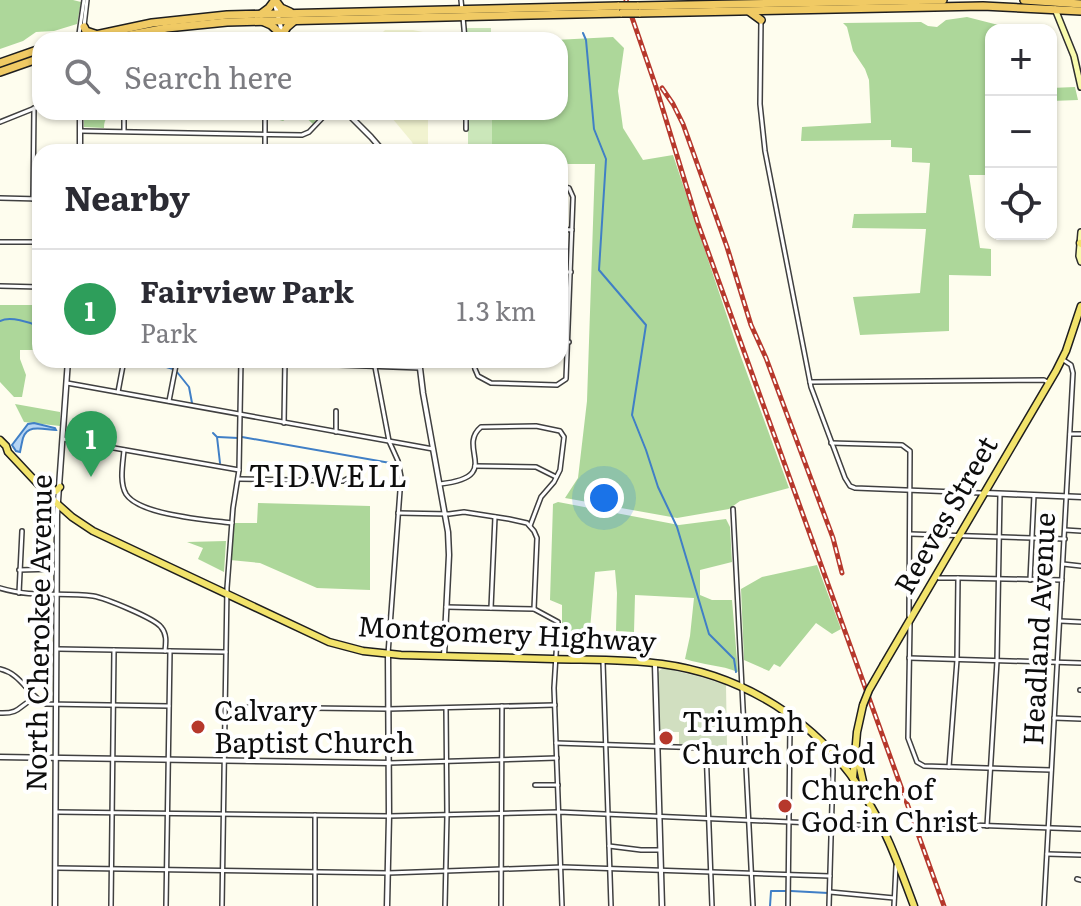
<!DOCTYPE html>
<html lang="en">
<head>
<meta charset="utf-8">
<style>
	:root { --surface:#fff; --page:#f7f7f7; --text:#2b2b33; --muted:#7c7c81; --line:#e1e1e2; --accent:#ea580c }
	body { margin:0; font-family:Literata,serif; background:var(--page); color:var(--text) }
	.controls { position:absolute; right:24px; top:24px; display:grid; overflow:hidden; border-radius:16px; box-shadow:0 2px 6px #0004 }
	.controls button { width:72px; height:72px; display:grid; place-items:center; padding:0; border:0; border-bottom:2px solid var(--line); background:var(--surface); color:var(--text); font:40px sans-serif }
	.you { position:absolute; left:604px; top:498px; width:28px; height:28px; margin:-20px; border:6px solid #fff; border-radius:50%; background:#1a73e8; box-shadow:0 0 0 12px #1a73e833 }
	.badge { display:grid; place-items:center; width:52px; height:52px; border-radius:50%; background:var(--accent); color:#fff; font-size:26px; font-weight:700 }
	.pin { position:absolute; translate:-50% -66px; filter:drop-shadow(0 2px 4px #0008) }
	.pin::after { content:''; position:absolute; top:42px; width:28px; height:24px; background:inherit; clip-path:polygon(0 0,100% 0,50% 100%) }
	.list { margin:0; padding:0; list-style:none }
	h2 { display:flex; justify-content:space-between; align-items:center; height:104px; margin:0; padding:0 32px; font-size:34px }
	h2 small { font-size:26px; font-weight:400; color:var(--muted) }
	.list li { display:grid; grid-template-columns:52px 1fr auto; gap:24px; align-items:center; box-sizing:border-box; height:120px; padding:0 32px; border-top:2px solid var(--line) }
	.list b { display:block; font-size:30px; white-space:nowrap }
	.list p { margin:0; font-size:26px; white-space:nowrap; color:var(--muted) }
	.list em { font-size:26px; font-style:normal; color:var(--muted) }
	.icon { flex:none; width:44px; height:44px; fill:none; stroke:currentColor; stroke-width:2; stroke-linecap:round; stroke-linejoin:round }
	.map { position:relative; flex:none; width:1081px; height:906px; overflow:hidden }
	.search { position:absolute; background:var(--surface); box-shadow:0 2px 6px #0004; left:32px; top:32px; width:536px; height:88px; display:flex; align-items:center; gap:20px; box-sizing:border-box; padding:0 28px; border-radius:24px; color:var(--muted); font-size:30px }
	.panel { position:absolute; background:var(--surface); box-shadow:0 2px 6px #0004; left:32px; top:144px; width:536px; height:224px; border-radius:24px }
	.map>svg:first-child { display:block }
</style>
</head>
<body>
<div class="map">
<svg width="1081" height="906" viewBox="0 0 1081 906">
	<rect width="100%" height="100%" fill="#fefdee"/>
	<g fill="#f1f3d0">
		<path d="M 385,30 L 413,30 L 423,32 L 427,40 L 383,40 L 383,32 Z"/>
		<path d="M 387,112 L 428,112 L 428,152 L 416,152 L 412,142 Z"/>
	</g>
	<g fill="#cbe7ba">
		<rect x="467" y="28" width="24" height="12"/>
		<rect x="468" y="112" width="24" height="40"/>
	</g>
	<g fill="#add79a">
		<path d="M 0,0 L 73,0 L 81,2 L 77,24 L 54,31 L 36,32 L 23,41 L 0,49 Z"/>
		<path d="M 967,17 L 1018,30 L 991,30 L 991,175 L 969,175 L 980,248 L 991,249 L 991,276 L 949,275 L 949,331 L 860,335 L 853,297 L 920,293 L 926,229 L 852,228 L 854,214 L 926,213 L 930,163 L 912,162 L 912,148 L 891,147 L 891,140 L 801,141 L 802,127 L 871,123 L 869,80 L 865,69 L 853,51 L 847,27 L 843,23 L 921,22 L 928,26 L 937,27 L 946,20 Z"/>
		<path d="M 266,33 L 275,40 L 183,40 Z"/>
		<path d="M 613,37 L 624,48 L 618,91 L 623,128 L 643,160 L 673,155 L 737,346 L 789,488 L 740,501 L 729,509 L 677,518 L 565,498 L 578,478 L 587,401 L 595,164 L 560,164 L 560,152 L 492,152 L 492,112 L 560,112 L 560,40 L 555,40 Z"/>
		<path d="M 1075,87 L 1078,100 L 1051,101 L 1051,88 Z"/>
		<path d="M 84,112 L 118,112 C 109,115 104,117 104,128 L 84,127 Z"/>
		<path d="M 268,112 L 322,112 L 313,124 L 302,114 L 290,116 L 283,121 L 269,117 Z"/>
		<path d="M 0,305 L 40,305 L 40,350 L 20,350 L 20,359 L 26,375 L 22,397 L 14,397 L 0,382 Z"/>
		<path d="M 15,404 L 60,412 L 60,426 L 24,422 Z"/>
		<path d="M 558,502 L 679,525 L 726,519 L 730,527 L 732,562 L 700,570 L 700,595 L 712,600 L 732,600 L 738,672 C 721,665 703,665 685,659 L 690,636 L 694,598 L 635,595 L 634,632 L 616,631 L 617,593 L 615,570 L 595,572 L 590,629 L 584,629 L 583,638 L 562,639 L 562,605 L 550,600 L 553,504 Z"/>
		<path d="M 258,503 L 370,506 L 370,590 L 317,588 L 260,563 L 230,560 L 233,523 L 257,523 Z"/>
		<path d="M 226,541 L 224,572 L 198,559 L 203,548 L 187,542 Z"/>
		<path d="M 817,565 L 841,629 L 832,634 L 816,623 L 780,667 L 774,664 L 769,671 L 744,660 L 741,589 L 762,577 Z"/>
	</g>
	<path fill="#d1dfc0" d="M 664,668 L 701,677 L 726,685 L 727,748 L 679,744 L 679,732 L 658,732 L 658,673 L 660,670 Z"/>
	<path fill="#b5d4f3" stroke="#407fc6" stroke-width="2" d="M 34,423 L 55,428 L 56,430 C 45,430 28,423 23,438 C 22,442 21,447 20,452 L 16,451 L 12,445 L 28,424 Z"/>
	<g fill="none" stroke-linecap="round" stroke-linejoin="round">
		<g stroke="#407fc6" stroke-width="2">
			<path d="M 583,33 L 586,40 L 594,129 L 606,159 L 599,270 L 646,325 L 632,415 L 646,450 L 658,487 L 677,527 L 709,634 L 734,659 L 736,672"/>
			<path d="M 0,321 C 10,316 30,322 40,327"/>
			<path d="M 98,360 L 109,360"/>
			<path d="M 117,360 L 122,361"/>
			<path d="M 126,362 L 153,363 L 173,369"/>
			<path d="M 177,372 L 189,387 L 192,403"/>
			<path d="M 213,433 L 217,437 L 220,463"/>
			<path d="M 218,437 L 238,438"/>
			<path d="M 242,437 L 396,464"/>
			<path d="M 791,891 L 828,893"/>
			<path d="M 770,906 L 771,891 L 785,891"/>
		</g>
		<g stroke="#404040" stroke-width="6">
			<g id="minor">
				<path d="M 461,0 L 462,10"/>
				<path d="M 463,17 L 465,40"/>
				<path d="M 761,21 L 760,104 L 765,151 L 811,387 L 845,478 L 850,486 L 855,488 L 981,493"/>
				<path d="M 84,26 L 87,0"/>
				<path d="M 81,38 L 79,34 L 84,0"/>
				<path d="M 466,112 L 466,129"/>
				<path d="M 124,113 L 124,131"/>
				<path d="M 0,122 L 40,106"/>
				<path d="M 81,131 L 302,135 L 309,132 L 328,112"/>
				<path d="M 265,152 L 265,114"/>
				<path d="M 0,198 L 40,199"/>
				<path d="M 33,199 L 34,108"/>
				<path d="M 560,229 L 572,230"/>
				<path d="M 0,242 L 40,242"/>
				<path d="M 560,272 L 571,272"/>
				<path d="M 0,286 L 40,287"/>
				<path d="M 560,342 L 569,342"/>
				<path d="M 473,360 L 475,369 L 478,376 L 491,383 L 557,385 L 566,379 L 573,197 L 569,188 L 560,185"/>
				<path d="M 285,363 L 420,368"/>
				<path d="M 375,367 L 389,441 L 398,461 L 401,477 L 388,654"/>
				<path d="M 810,382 L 1044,380 L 1049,383"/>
				<path d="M 67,383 L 433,449"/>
				<path d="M 118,392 L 124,360"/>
				<path d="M 169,401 L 177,360"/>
				<path d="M 336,411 L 336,432"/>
				<path d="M 284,423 L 285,360"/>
				<path d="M 1070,434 L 1081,434"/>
				<path d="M 63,439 L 239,470"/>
				<path d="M 831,443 L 902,445 L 910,451 L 909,616"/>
				<path d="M 124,450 C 123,463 119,482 126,494 C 139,515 208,520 232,523"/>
				<path d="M 475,466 L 536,467 L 556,477"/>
				<path d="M 238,479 L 343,481 L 349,478"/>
				<path d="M 440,484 C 504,477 456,448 481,427 L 536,426 L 560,431 L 564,437 L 560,470 L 554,482 L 541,497 L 530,526"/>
				<path d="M 733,509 L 753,906"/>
				<path d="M 398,513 L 449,514 L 464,512 L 509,519 L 527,523 L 534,531 L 537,538 L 534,609"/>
				<path d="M 1065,530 L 1081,531"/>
				<path d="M 910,534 L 1065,539"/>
				<path d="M 1063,564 L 1081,566"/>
				<path d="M 19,570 L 56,569"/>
				<path d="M 936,576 L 939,578 L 958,578 L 1062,580"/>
				<path d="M 1030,580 L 1034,495"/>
				<path d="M 0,588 C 31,598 62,592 93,596 C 105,598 154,618 161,627 C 167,634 166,642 165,651"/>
				<path d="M 19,593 L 22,531"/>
				<path d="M 446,607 L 534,609 L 558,622 L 554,688 L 562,906"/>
				<path d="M 491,608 L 495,517"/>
				<path d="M 1060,621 L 1081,622"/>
				<path d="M 910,624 L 908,738 L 917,762 L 924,766 L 1051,770"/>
				<path d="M 58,649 L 226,652"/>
				<path d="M 909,658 L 1081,663"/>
				<path d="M 603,662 L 611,906"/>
				<path d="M 0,669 C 22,674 27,695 46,704 L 169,706"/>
				<path d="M 1080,690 L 1081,690"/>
				<path d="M 225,707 L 388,709 L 555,705"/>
				<path d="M 0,713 C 22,714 19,704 36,698"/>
				<path d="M 1054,718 L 1081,719"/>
				<path d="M 556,743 L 706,748 L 712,906"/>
				<path d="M 389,763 L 557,758"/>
				<path d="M 949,767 L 957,660 L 958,578"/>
				<path d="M 535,785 L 558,785"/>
				<path d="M 56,812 L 389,816 L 559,812 L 880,826"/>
				<path d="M 943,824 L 1081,829"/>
				<path d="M 987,826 L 997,661 L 1000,494"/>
				<path d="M 609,846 L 641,850 L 660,850"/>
				<path d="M 1047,854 L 1081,855"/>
				<path d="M 56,868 L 388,873 L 563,867 L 830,876"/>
				<path d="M 1077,879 L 1081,880"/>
				<path d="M 830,892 L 894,898"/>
				<path d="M 111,906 L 114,650"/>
				<path d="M 166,906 L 170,651"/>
				<path d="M 222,906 L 227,588 L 233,508 L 239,470 L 241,360"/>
				<path d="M 315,906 L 315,815"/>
				<path d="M 445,906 L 447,815 L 446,708"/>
				<path d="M 501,906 L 502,706"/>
				<path d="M 788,906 L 790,725 L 793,719"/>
				<path d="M 829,906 L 833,770 L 831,754"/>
				<path d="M 894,906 L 896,866"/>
				<path d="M 1044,906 L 1073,373 L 1071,365 L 1062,359"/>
			</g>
		</g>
		<g stroke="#404040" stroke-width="7">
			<g id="tertiary">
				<path d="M 275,4 L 284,40"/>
				<path d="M 346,112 L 371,137 L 384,152"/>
				<path d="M 80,152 L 80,112"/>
				<path d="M 419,360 L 423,393 L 448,532 L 449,555 L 444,656"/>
				<path d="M 985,493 L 1081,497"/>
				<path d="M 655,665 L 662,906"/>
				<path d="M 0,757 L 389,763"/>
				<path d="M 55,906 L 57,515 L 68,360"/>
				<path d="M 387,906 L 389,816 L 388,654"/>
			</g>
		</g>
		<g stroke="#2f2f2f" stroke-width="8">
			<g id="secondary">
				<path d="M 1055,9 L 1074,56 L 1081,87"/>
				<path d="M 1081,232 L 1079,256 L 1081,262"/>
			</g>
		</g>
		<g stroke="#1e1e1e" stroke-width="9">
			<g id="primary">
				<path d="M 1080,243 L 1081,244"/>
				<path d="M 0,440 L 6,446 L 8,452 L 53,500 L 72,517 L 93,531 L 329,642 L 363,651 L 401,655 C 452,656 502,658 553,659 C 589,660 626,659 662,664 C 743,675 817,721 861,790 C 885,826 899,866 914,906"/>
				<path d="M 43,488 L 56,491 L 60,487"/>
				<path d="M 884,664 L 1056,371 L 1066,351 L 1081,306"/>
				<path d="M 858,759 L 866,795"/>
				<path d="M 853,778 L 857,732 L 863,705"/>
			</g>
		</g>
		<g stroke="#1e1e1e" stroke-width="10">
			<g id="trunk">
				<path d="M 1024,0 L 1081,4"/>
				<path d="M 637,6 L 943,0"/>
				<path d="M 750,12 L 761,20"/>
				<path d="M 639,13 L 983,6 L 1081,11"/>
				<path d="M 261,14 L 269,8 L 275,0 L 281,8 L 290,12"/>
				<path d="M 262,21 L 271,25 L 282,35 L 287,27 L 294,21"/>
				<path d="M 84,27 L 86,31 L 95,34"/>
				<path d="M 72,40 L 152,23 L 227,15 L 619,6"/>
				<path d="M 102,40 L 167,28 L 227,22 L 622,13"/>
				<path d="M 0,63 L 40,49"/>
				<path d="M 0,72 L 40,58"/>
			</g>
		</g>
		<use href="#minor" stroke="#fff" stroke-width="3"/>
		<use href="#tertiary" stroke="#fff" stroke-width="4"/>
		<use href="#secondary" stroke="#f9fbad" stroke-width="5"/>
		<use href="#primary" stroke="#f2e36b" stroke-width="6"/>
		<use href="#trunk" stroke="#f0ca64" stroke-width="7"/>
		<g stroke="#b6382c" stroke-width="5">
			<g id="rail">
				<path d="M 626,0 L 656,87 L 697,221 L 944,906"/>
				<path d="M 662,88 L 673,104 L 683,124 L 727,247 L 751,325 L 766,358 L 833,538 L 842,573"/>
			</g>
		</g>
		<use href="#rail" stroke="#fff" stroke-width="2" stroke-dasharray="6" stroke-linecap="butt"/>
		<g stroke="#1e1e1e" stroke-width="9" stroke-linecap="butt">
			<path id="primary-bridge" d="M 863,705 L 869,690 L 884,664"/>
		</g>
		<g stroke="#1e1e1e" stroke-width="10" stroke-linecap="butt">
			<g id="trunk-bridge">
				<path d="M 619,6 L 637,6"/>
				<path d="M 622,13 L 639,13"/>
			</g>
		</g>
		<use href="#primary-bridge" stroke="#f2e36b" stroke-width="6"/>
		<use href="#trunk-bridge" stroke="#f0ca64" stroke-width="7"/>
	</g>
	<g fill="#b6382c" stroke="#fff" stroke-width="3">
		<circle cx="198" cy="727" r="8"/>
		<circle cx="666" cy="738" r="8"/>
		<circle cx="785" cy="806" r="8"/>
	</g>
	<g text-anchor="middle" stroke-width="8" stroke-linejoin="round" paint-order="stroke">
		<g font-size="28" fill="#0d0d0d" stroke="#fff">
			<text transform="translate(946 515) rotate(-60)" y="10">Reeves Street</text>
			<text transform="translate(1039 629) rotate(-87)" y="10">Headland Avenue</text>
			<text transform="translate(39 633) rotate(-89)" y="10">North Cherokee Avenue</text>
			<text transform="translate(507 634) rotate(3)" y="10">Montgomery Highway</text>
		</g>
		<g font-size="28" fill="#0d0d0d" stroke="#fff" text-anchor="start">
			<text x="214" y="721">Calvary<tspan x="214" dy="32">Baptist Church</tspan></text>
			<text x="682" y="732">Triumph<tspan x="682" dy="32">Church of God</tspan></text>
			<text x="801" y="800">Church of<tspan x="801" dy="32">God in Christ</tspan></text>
		</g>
		<g font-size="30" letter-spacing="2" fill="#0d0d0d" stroke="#fff">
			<text x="329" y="487">TIDWELL</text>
		</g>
	</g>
</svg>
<div class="controls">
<button>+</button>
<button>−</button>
<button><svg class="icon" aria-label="locate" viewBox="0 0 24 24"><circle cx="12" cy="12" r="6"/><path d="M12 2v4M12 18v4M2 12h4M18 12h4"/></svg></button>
</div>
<div class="you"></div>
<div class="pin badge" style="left:91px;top:477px;background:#2e9e5b">1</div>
<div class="search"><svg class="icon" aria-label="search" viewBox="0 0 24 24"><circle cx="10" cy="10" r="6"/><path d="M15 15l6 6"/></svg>Search here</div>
<section class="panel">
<h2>Nearby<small></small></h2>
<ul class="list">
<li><span class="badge" style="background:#2e9e5b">1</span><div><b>Fairview Park</b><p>Park</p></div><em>1.3 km</em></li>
</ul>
</section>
</div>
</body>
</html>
